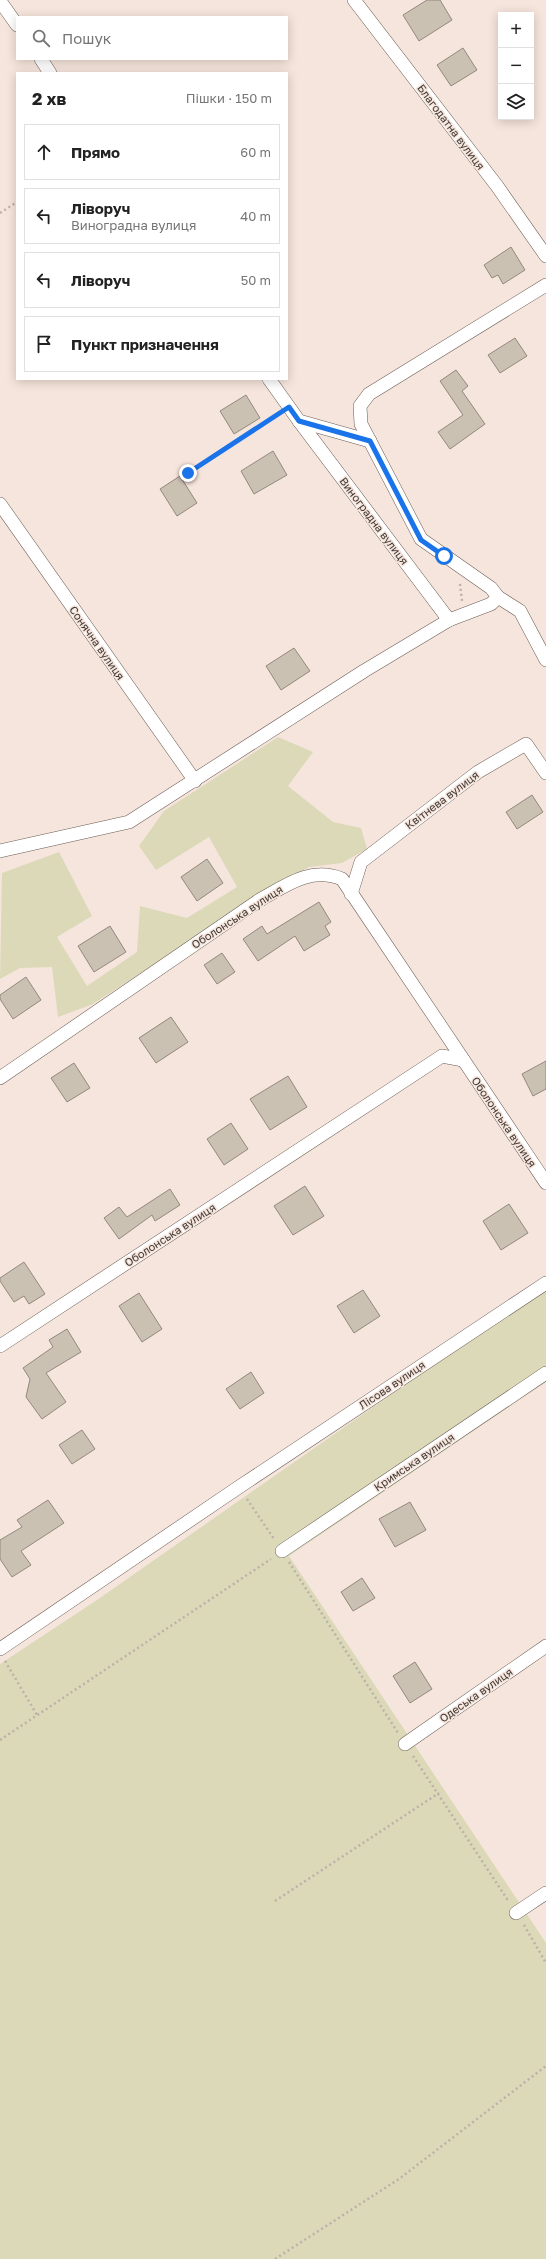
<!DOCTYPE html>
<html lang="uk">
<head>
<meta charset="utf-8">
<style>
	:root { --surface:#fff; --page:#f6f6f6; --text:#222; --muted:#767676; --line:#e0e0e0 }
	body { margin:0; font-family:"Golos Text",sans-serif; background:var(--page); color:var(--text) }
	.controls { position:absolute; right:12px; top:12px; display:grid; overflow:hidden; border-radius:0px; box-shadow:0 2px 10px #0003 }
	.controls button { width:36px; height:36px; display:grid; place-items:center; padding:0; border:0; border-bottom:1px solid var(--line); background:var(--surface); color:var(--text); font:20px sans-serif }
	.stop { position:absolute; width:12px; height:12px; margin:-9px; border:3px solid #1a73e8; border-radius:50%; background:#fff }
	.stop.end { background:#1a73e8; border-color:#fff; box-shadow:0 1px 4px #0008 }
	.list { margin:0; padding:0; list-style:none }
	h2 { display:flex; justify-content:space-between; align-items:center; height:52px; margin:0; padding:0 16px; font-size:17px }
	h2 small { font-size:13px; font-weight:400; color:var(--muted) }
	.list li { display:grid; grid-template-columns:26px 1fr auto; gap:12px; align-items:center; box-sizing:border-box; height:56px; margin:0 8px 8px; padding:0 8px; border:1px solid var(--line); border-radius:0px }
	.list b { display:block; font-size:15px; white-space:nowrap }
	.list p { margin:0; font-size:13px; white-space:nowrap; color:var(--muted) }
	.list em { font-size:13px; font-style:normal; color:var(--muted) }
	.icon { flex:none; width:22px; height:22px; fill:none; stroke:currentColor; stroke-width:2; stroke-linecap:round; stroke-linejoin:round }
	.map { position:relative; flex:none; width:546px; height:2259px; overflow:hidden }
	.search { position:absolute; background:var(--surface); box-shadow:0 2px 10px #0003; left:16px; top:16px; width:272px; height:44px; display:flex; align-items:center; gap:10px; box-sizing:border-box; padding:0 14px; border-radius:0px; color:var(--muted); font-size:15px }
	.panel { position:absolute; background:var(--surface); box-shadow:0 2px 10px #0003; left:16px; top:72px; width:272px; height:308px; border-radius:0px }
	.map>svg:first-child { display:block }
</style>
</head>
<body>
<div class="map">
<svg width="546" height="2259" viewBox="0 0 546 2259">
	<rect width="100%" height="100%" fill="#f6e5dc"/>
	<g fill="#dcd9b9">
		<path d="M 278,737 L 313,752 L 288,786 L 333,822 L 361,828 L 367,849 L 342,863 L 309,867 L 227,917 L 93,1004 L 58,1017 L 52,967 L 20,968 L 0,979 L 2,873 L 59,852 L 92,916 L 57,937 L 87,986 L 137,952 L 140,906 L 187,918 L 237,887 L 209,837 L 156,870 L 139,846 L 164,811 Z"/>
		<path d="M 546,1286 L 546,1382 L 289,1556 L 546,1943 L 546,2259 L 0,2259 L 0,1664 L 97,1600 Z"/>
	</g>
	<g fill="#cac1b3" stroke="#92897c">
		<path d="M 427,0 L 440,0 L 452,20 L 419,41 L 403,15 Z"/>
		<path d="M 463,48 L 477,70 L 451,86 L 437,65 Z"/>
		<path d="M 511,247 L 525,270 L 503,284 L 498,275 L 492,278 L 484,265 Z"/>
		<path d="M 515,338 L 527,356 L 500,373 L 488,355 Z"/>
		<path d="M 456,370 L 468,386 L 462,391 L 485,424 L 450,449 L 438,432 L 463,415 L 440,381 Z"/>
		<path d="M 246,395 L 260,418 L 234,434 L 220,411 Z"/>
		<path d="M 273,451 L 287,475 L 254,494 L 241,471 Z"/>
		<path d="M 180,476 L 197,503 L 177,516 L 160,489 Z"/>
		<path d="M 294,648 L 310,671 L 281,690 L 266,666 Z"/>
		<path d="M 532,795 L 543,812 L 517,829 L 506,812 Z"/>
		<path d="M 207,859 L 223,883 L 197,901 L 181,877 Z"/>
		<path d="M 319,902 L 331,922 L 325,926 L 330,935 L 304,951 L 295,936 L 258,961 L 243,939 L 262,926 L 267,934 Z"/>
		<path d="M 110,926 L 126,952 L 94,972 L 78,946 Z"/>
		<path d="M 222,953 L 235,972 L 217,984 L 204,965 Z"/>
		<path d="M 26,977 L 41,1000 L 13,1019 L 0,999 L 0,995 Z"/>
		<path d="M 171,1017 L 188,1042 L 156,1063 L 139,1038 Z"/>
		<path d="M 546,1061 L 546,1089 L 533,1096 L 522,1074 Z"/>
		<path d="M 74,1063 L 90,1088 L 67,1102 L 51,1078 Z"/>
		<path d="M 288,1076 L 307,1107 L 270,1130 L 250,1099 Z"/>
		<path d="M 231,1123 L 248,1149 L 224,1165 L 207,1139 Z"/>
		<path d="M 305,1186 L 324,1216 L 293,1235 L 274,1206 Z"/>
		<path d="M 170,1189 L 180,1205 L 155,1221 L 152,1215 L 119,1239 L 104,1218 L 119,1207 L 127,1217 Z"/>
		<path d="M 509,1204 L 528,1233 L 501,1250 L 483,1221 Z"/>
		<path d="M 24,1262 L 45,1294 L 29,1304 L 24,1296 L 14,1302 L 0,1281 L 0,1278 Z"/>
		<path d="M 363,1290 L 380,1316 L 354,1333 L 337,1306 Z"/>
		<path d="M 139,1293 L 162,1329 L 142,1342 L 119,1306 Z"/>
		<path d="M 67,1329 L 81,1352 L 46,1373 L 66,1402 L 42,1419 L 26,1397 L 30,1379 L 23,1368 L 53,1347 L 49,1340 Z"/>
		<path d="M 251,1372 L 264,1393 L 240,1409 L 226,1389 Z"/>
		<path d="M 82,1430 L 95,1449 L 72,1464 L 59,1445 Z"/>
		<path d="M 48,1500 L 64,1523 L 21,1551 L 31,1565 L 12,1577 L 0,1559 L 0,1540 L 22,1527 L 17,1520 Z"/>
		<path d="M 410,1502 L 426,1530 L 395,1547 L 379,1519 Z"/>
		<path d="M 362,1578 L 375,1598 L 353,1611 L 341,1592 Z"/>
		<path d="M 415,1662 L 432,1689 L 410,1703 L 393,1676 Z"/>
	</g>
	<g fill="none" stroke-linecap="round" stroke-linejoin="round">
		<g stroke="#6b5d55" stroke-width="14">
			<g id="minor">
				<path d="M 354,0 L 497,186 L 546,256"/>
				<path d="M 0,1 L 17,25"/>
				<path d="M 41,59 L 50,73"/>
				<path d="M 269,379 L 299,421 L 370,441"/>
				<path d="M 299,421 L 449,620"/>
				<path d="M 0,504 L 195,781"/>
				<path d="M 498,597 L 520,611 L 546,660"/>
				<path d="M 0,851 L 129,822 L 364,671 L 449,620 L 491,604 L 498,597 L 491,588 L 421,539 L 361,424 L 360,406 L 369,394 L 546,285"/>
				<path d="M 351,894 L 361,862 L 478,772 L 526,744 L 546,773"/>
				<path d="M 0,1078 L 258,901 C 285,886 310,866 342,879 L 546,1183"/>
				<path d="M 0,1346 L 442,1056 L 463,1060"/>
				<path d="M 282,1551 L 546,1373"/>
				<path d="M 0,1649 L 239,1487 L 546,1283"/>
				<path d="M 405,1744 L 546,1646"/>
				<path d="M 516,1913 L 546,1893"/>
			</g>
		</g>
		<g stroke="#beb0a9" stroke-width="2.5" stroke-dasharray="2 3" stroke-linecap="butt">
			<path d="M 0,213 L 17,202"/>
			<path d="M 188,473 L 277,415"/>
			<path d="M 460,584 L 462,601"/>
			<path d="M 247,1499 L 274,1539"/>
			<path d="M 289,1562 L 398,1733"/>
			<path d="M 5,1661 L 37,1715"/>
			<path d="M 0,1740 L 271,1559"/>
			<path d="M 413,1756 L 509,1902"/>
			<path d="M 275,1901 L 439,1793"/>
			<path d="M 524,1925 L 546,1963"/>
			<path d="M 275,2259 L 399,2179 L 546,2066"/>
		</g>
		<use href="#minor" stroke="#fff" stroke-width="13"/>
	</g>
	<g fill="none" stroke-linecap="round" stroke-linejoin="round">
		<path stroke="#1a73e8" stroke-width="5" d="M 188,473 L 289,407 L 299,421 L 370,441 L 421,540 L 444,556"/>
	</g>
	<g text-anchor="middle" stroke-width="3" stroke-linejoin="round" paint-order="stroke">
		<g font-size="11" fill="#3f3935" stroke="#f6e5dc">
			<text transform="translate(451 127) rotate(53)" y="4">Благодатна вулиця</text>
			<text transform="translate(374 521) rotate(53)" y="4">Виноградна вулиця</text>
			<text transform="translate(97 643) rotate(55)" y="4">Сонячна вулиця</text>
			<text transform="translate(442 800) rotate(-37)" y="4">Квітнева вулиця</text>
			<text transform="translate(237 917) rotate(-33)" y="4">Оболонська вулиця</text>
			<text transform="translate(504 1122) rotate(56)" y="4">Оболонська вулиця</text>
			<text transform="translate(170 1235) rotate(-33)" y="4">Оболонська вулиця</text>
			<text transform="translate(392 1385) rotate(-34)" y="4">Лісова вулиця</text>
			<text transform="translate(414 1462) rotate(-34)" y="4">Кримська вулиця</text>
			<text transform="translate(476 1695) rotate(-35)" y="4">Одеська вулиця</text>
		</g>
	</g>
</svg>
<div class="controls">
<button>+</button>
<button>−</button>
<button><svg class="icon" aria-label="layers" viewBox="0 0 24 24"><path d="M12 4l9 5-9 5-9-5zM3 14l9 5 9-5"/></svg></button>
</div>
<div class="stop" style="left:444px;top:556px"></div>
<div class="stop end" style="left:188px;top:473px"></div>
<div class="search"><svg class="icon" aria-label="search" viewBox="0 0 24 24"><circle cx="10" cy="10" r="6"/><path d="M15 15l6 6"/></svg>Пошук</div>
<section class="panel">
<h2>2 хв<small>Пішки · 150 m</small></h2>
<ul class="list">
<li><svg class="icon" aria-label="ahead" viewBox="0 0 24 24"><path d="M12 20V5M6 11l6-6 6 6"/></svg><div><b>Прямо</b></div><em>60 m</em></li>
<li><svg class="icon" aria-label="left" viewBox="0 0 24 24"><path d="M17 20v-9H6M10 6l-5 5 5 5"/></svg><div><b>Ліворуч</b><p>Виноградна вулиця</p></div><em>40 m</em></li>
<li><svg class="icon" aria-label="left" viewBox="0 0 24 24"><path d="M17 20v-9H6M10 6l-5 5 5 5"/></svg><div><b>Ліворуч</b></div><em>50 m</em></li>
<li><svg class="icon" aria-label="arrive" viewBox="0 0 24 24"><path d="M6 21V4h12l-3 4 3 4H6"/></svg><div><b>Пункт призначення</b></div></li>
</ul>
</section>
</div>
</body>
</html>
